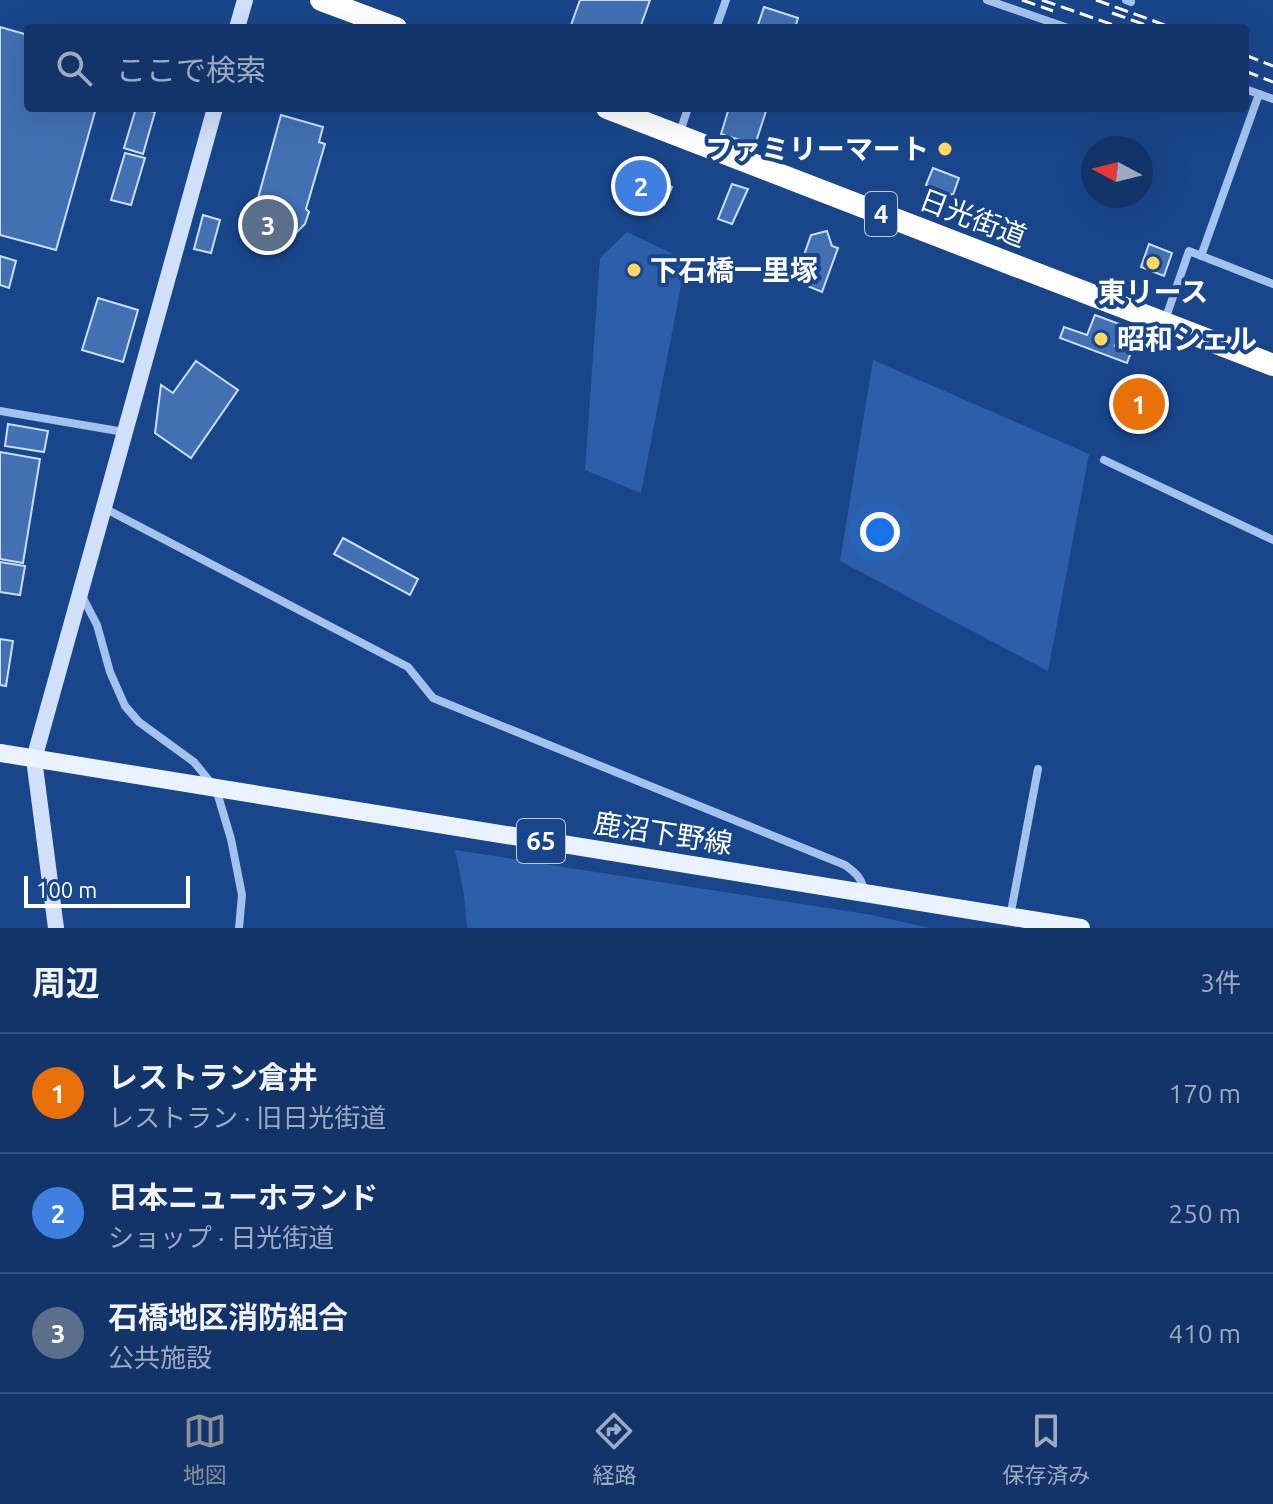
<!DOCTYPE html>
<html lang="ja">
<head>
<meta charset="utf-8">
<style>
	:root { --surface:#133468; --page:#1c3c6e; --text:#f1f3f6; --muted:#9daac0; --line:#324f7c; --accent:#8c9099 }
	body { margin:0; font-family:Ubuntu,"Noto Sans JP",sans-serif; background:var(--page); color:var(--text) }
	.compass { position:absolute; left:1081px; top:136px; width:72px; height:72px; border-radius:50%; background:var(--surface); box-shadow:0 8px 32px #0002; rotate:277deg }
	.scale { position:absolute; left:24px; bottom:20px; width:166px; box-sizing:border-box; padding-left:8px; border:4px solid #fff; border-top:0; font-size:22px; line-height:28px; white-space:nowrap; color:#fff; -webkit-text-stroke:6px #19468b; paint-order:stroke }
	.you { position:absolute; left:880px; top:532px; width:28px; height:28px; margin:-20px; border:6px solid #fff; border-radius:50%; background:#1a73e8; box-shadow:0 0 0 12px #1a73e833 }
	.badge { display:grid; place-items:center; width:52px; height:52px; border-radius:50%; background:var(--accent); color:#fff; font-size:26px; font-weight:700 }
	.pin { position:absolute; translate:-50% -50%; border:4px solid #fff; box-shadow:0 2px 8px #0006 }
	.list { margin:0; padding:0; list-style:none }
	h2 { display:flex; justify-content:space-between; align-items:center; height:104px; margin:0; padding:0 32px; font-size:34px }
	h2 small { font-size:26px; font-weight:400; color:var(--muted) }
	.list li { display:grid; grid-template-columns:52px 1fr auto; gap:24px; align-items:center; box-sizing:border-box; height:120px; padding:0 32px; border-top:2px solid var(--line) }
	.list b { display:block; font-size:30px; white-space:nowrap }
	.list p { margin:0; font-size:26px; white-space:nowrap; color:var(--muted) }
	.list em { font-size:26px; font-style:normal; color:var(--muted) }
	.icon { flex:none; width:44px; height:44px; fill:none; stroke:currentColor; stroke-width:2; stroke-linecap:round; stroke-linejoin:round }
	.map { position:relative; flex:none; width:1273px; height:928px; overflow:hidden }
	.search { position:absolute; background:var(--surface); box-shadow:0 8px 32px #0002; left:24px; right:24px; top:24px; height:88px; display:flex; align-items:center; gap:20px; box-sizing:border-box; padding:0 28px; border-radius:8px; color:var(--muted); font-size:30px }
	.sheet { height:464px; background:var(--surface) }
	nav { display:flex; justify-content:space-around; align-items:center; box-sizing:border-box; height:112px; border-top:2px solid var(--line); background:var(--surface); font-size:22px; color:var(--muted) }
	nav a { display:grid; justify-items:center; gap:4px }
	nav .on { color:var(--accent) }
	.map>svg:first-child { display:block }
</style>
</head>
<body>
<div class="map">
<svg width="1273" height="928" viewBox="0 0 1273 928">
	<rect width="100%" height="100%" fill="#19468b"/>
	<g fill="#2c5fa9">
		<path d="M 627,232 L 686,260 L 641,493 L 585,470 L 600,258 Z"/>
		<path d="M 873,360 L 1089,454 L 1048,671 L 840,561 Z"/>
		<path d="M 455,850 L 872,915 L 929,928 L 467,928 L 464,895 Z"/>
	</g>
	<g fill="#4270b3" stroke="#c9ddfa" stroke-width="2">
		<path d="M 580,0 L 650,0 L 640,28 L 570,28 Z"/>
		<path d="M 764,7 L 798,18 L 795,28 L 757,28 Z"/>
		<path d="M 0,27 L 28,35 L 28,108 L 96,108 L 56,250 L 0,235 Z"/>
		<path d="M 136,108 L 155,112 L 143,154 L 124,148 Z"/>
		<path d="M 729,108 L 767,108 L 755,145 L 721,134 Z"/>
		<path d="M 281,115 L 323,127 L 319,142 L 325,144 L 306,209 L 309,212 L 305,224 L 296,233 L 284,237 L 265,232 L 258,221 L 255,209 Z"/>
		<path d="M 125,153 L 145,158 L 131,205 L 111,200 Z"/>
		<path d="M 624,168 L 672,187 L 664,205 L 616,187 Z"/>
		<path d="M 933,168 L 959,178 L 953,195 L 926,185 Z"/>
		<path d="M 732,184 L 748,189 L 732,224 L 718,219 Z"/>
		<path d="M 203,215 L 220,220 L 211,253 L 194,249 Z"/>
		<path d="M 827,231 L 832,246 L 838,248 L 822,292 L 795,281 L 811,235 Z"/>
		<path d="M 1149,244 L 1172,253 L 1164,276 L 1141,267 Z"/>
		<path d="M 0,256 L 16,261 L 9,288 L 0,285 Z"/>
		<path d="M 98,298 L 138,310 L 123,362 L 82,350 Z"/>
		<path d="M 1095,315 L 1122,325 L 1115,346 L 1131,352 L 1127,363 L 1060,338 L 1064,327 L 1087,335 Z"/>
		<path d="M 196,361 L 238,390 L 191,458 L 155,433 L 161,385 L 173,393 Z"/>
		<path d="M 8,424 L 48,431 L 44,452 L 5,446 Z"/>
		<path d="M 0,452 L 40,459 L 23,563 L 0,559 Z"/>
		<path d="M 343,538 L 418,579 L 410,595 L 334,554 Z"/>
		<path d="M 0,562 L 25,566 L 20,595 L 0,592 Z"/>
		<path d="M 0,639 L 13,641 L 6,686 L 0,685 Z"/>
	</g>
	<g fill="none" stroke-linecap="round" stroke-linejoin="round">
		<g stroke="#a3c2ee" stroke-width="8">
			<path d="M 987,0 L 1068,28"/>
			<path d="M 1126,0 L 1131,2"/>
			<path d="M 716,28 L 726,0"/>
			<path d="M 1245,89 L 1259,94"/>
			<path d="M 679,135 L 688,108"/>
			<path d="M 1201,256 L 1259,94 L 1273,99"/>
			<path d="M 1165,320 L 1189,251 L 1273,284"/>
			<path d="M 0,411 L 124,432"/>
			<path d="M 1104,460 L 1273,540"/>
			<path d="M 104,508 L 408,667 L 433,698 L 845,865 C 856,873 863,879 864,893"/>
			<path d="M 81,594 L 97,625 L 110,672 L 125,706 L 139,722 L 194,762 L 216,789 L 231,839 L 242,895 L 239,928"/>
			<path d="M 1010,917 L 1038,769"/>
		</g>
		<g stroke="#d0e0fa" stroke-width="16">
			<path d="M 237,28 L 245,0"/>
			<path d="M 56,928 L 34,759 L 215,108"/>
		</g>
		<path stroke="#eaf1ff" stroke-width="18" d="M 0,753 L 1081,928"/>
		<g stroke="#fff" stroke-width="22">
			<path d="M 321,0 L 396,28"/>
			<path d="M 607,108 L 1273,365"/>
		</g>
		<g stroke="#fff" stroke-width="3" stroke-dasharray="14 6" stroke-linecap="butt">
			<path d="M 1022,0 L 1053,11"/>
			<path d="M 1042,0 L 1122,28"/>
			<path d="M 1096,0 L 1173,28"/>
			<path d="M 1112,13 L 1154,28"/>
			<path d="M 1245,55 L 1273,66"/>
			<path d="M 1245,71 L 1273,82"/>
		</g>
	</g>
	<g fill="#ffd860" stroke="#19468b" stroke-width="3">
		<circle cx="945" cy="149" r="8"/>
		<circle cx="1153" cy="263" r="8"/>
		<circle cx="634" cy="270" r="8"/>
		<circle cx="1101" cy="339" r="8"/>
	</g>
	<g text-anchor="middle" stroke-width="8" stroke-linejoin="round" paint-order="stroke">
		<g fill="#19468b" stroke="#bac8dc" stroke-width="2">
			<rect x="865" y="192" width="32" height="44" rx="6"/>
			<rect x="517" y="819" width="48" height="44" rx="6"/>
		</g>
		<g font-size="26" font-weight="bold" fill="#fff">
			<text x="881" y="223">4</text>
			<text x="541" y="850">65</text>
		</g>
		<g font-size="28" font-weight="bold" fill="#fff" stroke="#19468b" text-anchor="start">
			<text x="929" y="159" text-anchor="end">ファミリーマート</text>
			<text x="650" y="280">下石橋一里塚</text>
			<text x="1153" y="302" text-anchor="middle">東リース</text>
			<text x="1117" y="349">昭和シェル</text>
		</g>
		<g font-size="28" fill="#fff" stroke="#19468b">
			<text transform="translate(973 218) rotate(21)" y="10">日光街道</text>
			<text transform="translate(663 833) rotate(9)" y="10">鹿沼下野線</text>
		</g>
	</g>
</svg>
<svg class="compass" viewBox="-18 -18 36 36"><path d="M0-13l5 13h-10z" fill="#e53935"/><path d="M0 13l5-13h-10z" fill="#9daac0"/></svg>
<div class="scale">100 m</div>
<div class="you"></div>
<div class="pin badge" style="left:1139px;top:404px;background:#e8710a">1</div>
<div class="pin badge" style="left:641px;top:186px;background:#3f7fe0">2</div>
<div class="pin badge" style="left:268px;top:225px;background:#5c6f8a">3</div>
<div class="search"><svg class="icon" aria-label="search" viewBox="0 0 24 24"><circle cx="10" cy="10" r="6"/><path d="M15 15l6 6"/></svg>ここで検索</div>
</div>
<section class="sheet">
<h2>周辺<small>3件</small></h2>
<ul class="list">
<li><span class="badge" style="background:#e8710a">1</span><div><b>レストラン倉井</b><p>レストラン · 旧日光街道</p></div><em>170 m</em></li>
<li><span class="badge" style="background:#3f7fe0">2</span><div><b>日本ニューホランド</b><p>ショップ · 日光街道</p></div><em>250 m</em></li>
<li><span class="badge" style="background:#5c6f8a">3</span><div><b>石橋地区消防組合</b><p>公共施設</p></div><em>410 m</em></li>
</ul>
</section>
<nav>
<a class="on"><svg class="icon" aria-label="map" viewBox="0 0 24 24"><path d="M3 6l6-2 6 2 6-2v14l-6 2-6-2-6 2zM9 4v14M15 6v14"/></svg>地図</a>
<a><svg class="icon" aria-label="directions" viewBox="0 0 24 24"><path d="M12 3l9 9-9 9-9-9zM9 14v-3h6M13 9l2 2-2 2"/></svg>経路</a>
<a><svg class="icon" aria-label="saved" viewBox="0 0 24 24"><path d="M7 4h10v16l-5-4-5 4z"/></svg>保存済み</a>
</nav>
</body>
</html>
